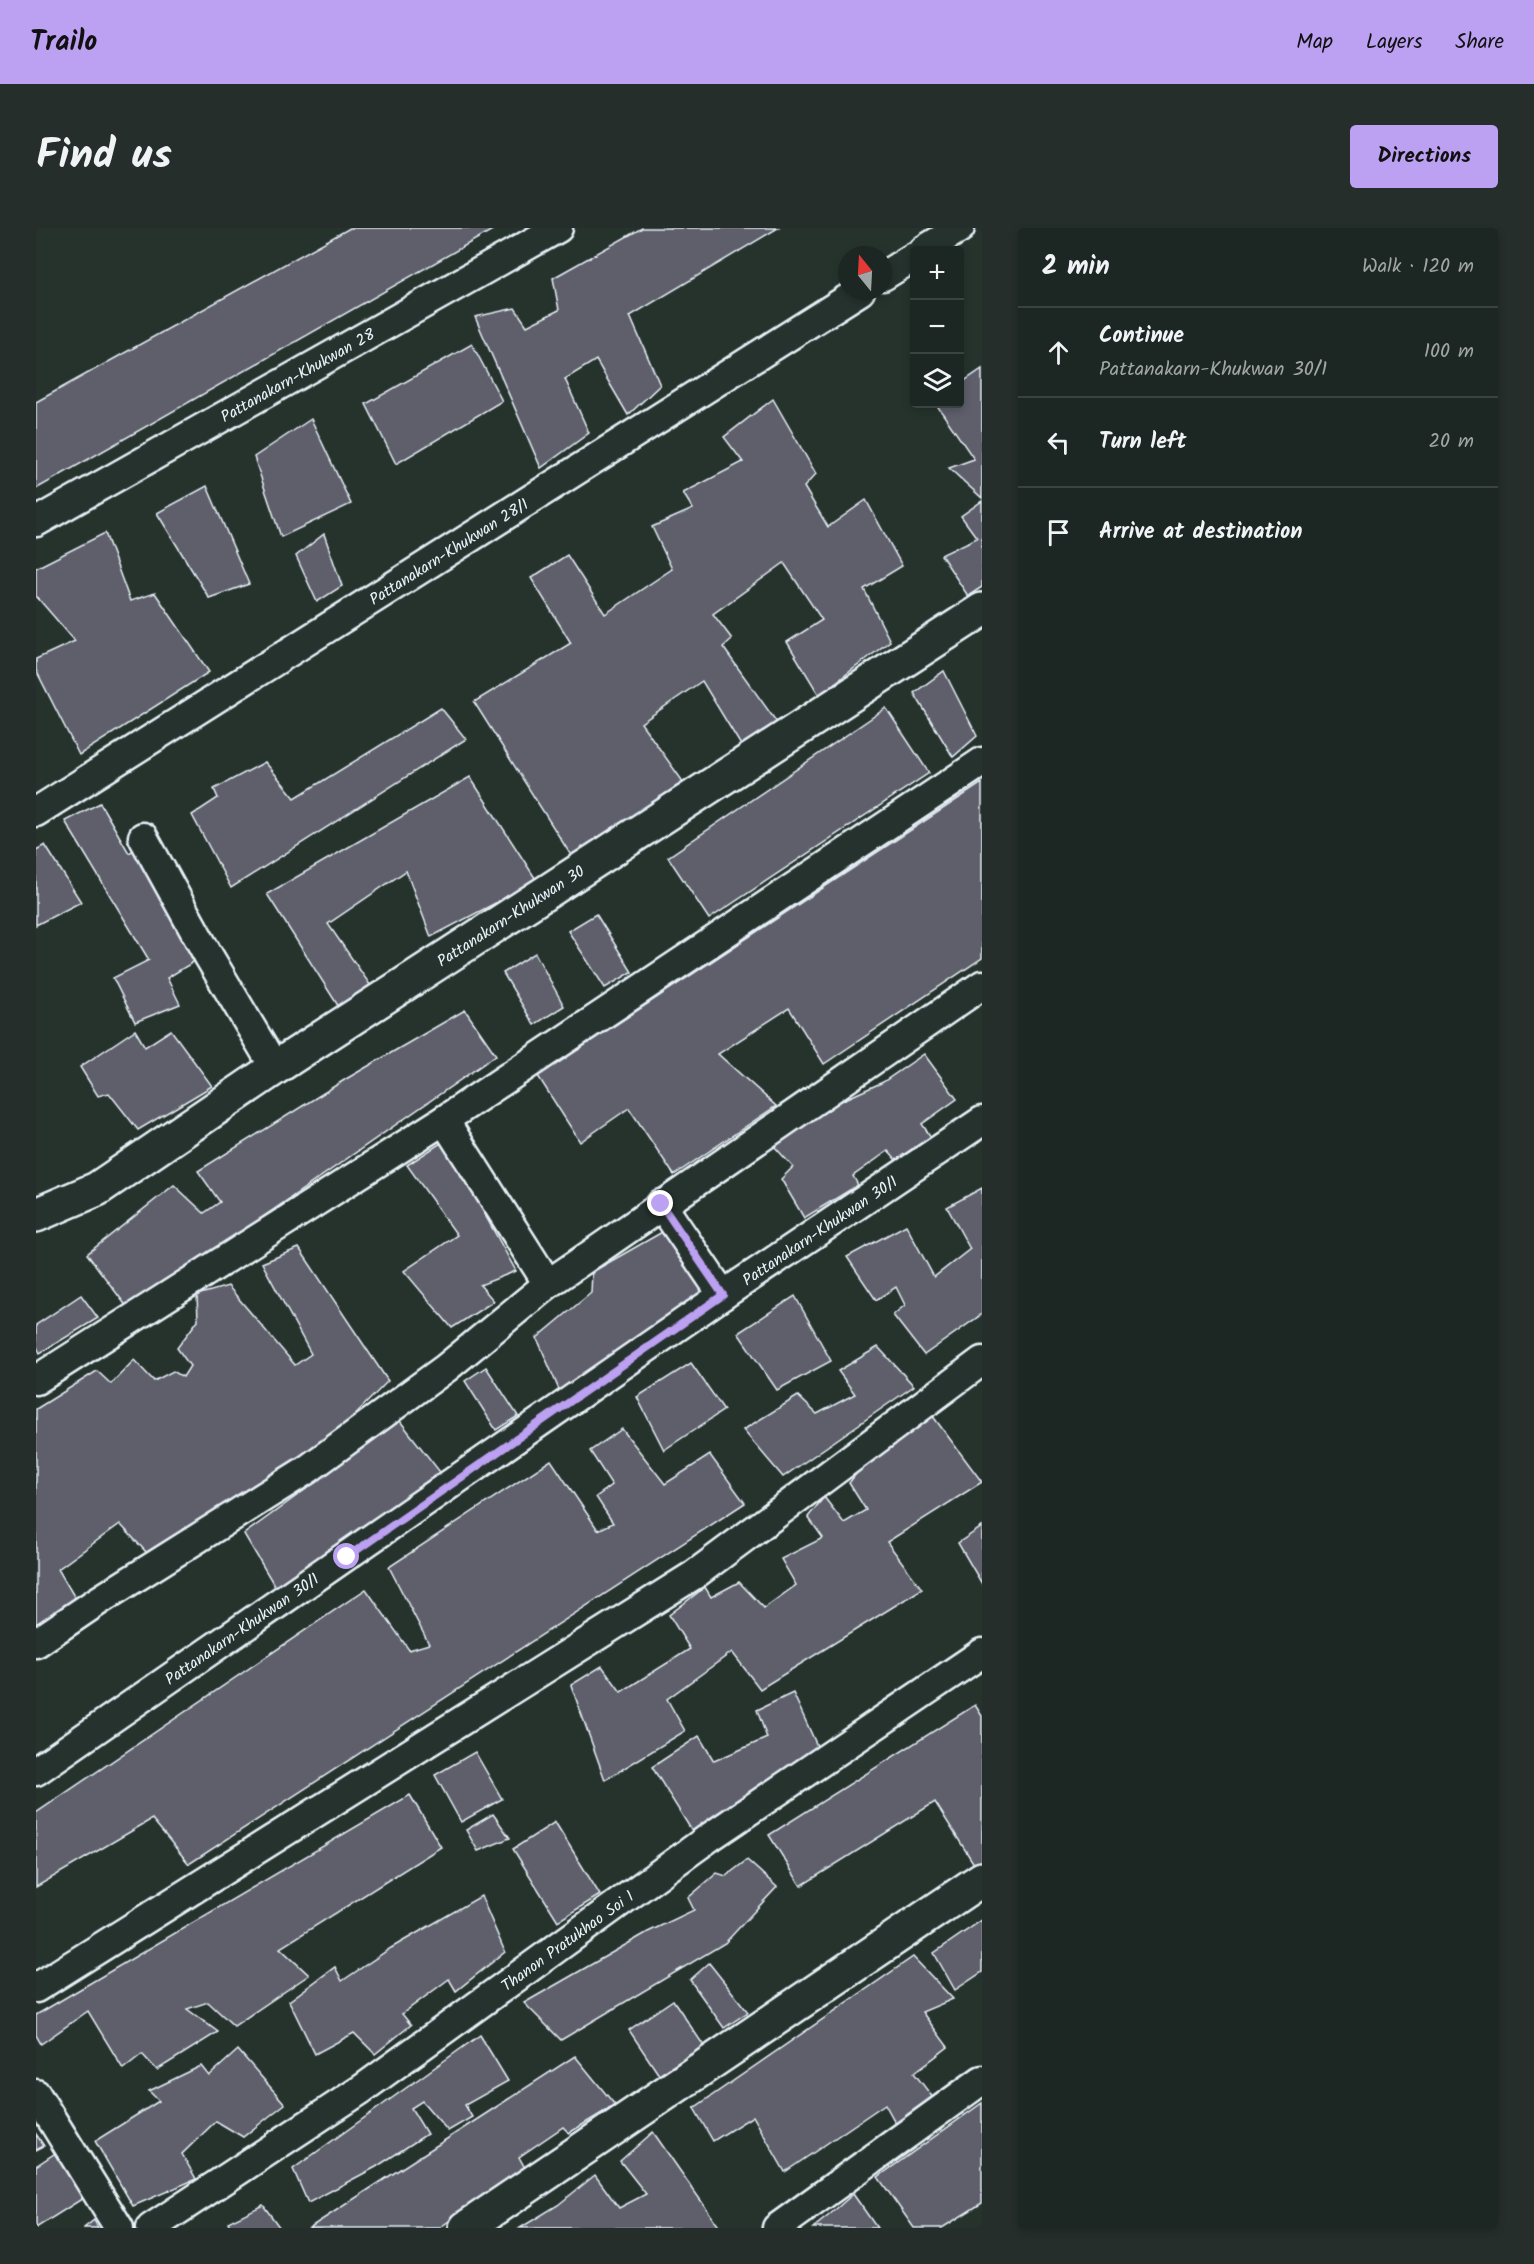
<!DOCTYPE html>
<html lang="en">
<head>
<meta charset="utf-8">
<style>
	:root { --surface:#1c2622; --page:#252e2a; --text:#f1f3f6; --muted:#a0a5a5; --line:#3a4340; --accent:#bca0f2 }
	body { margin:0; font-family:Kalam,sans-serif; background:var(--page); color:var(--text) }
	.controls { position:absolute; right:18px; top:18px; display:grid; overflow:hidden; border-radius:6px; box-shadow:0 3px 9px #0003 }
	.controls button { width:54px; height:54px; display:grid; place-items:center; padding:0; border:0; border-bottom:2px solid var(--line); background:var(--surface); color:var(--text); font:30px sans-serif }
	.compass { position:absolute; left:802px; top:18px; width:54px; height:54px; border-radius:50%; background:var(--surface); box-shadow:0 3px 9px #0003; rotate:342deg }
	.stop { position:absolute; width:18px; height:18px; margin:-14px; border:4px solid #bca0f2; border-radius:50%; background:#fff }
	.stop.end { background:#bca0f2; border-color:#fff; box-shadow:0 2px 6px #0008 }
	.list { margin:0; padding:0; list-style:none }
	h2 { display:flex; justify-content:space-between; align-items:center; height:78px; margin:0; padding:0 24px; font-size:26px }
	h2 small { font-size:20px; font-weight:400; color:var(--muted) }
	.list li { display:grid; grid-template-columns:39px 1fr auto; gap:18px; align-items:center; box-sizing:border-box; height:90px; padding:0 24px; border-top:2px solid var(--line) }
	.list b { display:block; font-size:22px; white-space:nowrap }
	.list p { margin:0; font-size:20px; white-space:nowrap; color:var(--muted) }
	.list em { font-size:20px; font-style:normal; color:var(--muted) }
	.icon { flex:none; width:33px; height:33px; fill:none; stroke:currentColor; stroke-width:2; stroke-linecap:round; stroke-linejoin:round }
	.map { position:relative; flex:none; width:946px; height:2000px; overflow:hidden; border-radius:6px }
	header { display:flex; align-items:center; gap:36px; box-sizing:border-box; height:84px; padding:0 30px; background:var(--accent); color:#111 }
	header strong { font-size:28px }
	nav { display:flex; gap:33px; margin-inline-start:auto; font-size:21px }
	.intro { display:flex; align-items:center; justify-content:space-between; box-sizing:border-box; height:144px; padding:0 36px }
	h1 { margin:0; font-size:42px }
	.button { padding:15px 27px; border-radius:6px; background:var(--accent); color:#111; font-size:21px; font-weight:700 }
	main { display:flex; gap:36px; padding:0 36px }
	aside { flex:1; background:var(--surface); border-radius:6px; box-shadow:0 3px 9px #0003 }
	.map>svg:first-child { display:block }
</style>
</head>
<body>
<header>
<strong>Trailo</strong>
<nav><a>Map</a><a>Layers</a><a>Share</a></nav>
</header>
<div class="intro"><h1>Find us</h1><a class="button">Directions</a></div>
<main>
<div class="map">
<svg width="946" height="2000" viewBox="0 0 946 2000">
	<rect width="100%" height="100%" fill="#26332d"/>
	<filter id="ink" filterUnits="userSpaceOnUse"><feTurbulence type="fractalNoise" baseFrequency=".0167" numOctaves="2"/><feDisplacementMap in="SourceGraphic" scale="12" xChannelSelector="R" yChannelSelector="G"/><feConvolveMatrix kernelMatrix="1 2 1 2 8 2 1 2 1" color-interpolation-filters="sRGB"/></filter>
	<g filter="url(#ink)">
		<g fill="#5f5f6c" stroke="#e8f1f8" stroke-width="1.5">
			<path d="M 314,0 L 460,0 L 0,261 L 0,174 Z"/>
			<path d="M 606,0 L 742,0 L 594,88 L 624,157 L 592,187 L 560,132 L 529,151 L 553,205 L 505,240 L 439,89 L 479,80 L 491,98 L 523,82 L 517,50 Z"/>
			<path d="M 436,116 L 466,173 L 360,236 L 330,176 Z"/>
			<path d="M 946,141 L 946,270 L 913,240 L 938,231 L 900,176 L 924,176 L 924,156 Z"/>
			<path d="M 737,171 L 780,246 L 768,259 L 792,299 L 830,272 L 866,338 L 828,361 L 854,413 L 783,467 L 751,414 L 786,392 L 748,335 L 677,386 L 696,411 L 687,419 L 742,496 L 706,519 L 666,453 L 605,495 L 648,555 L 536,629 L 438,474 L 535,415 L 495,350 L 531,327 L 569,386 L 636,341 L 616,299 L 657,281 L 647,265 L 707,234 L 688,209 Z"/>
			<path d="M 275,191 L 315,276 L 245,309 L 218,229 Z"/>
			<path d="M 171,258 L 213,356 L 173,370 L 121,285 Z"/>
			<path d="M 946,273 L 946,359 L 932,368 L 905,327 L 941,310 L 925,288 Z"/>
			<path d="M 69,305 L 94,373 L 119,365 L 173,444 L 43,527 L 0,442 L 0,431 L 39,413 L 0,368 L 0,340 Z"/>
			<path d="M 288,306 L 306,358 L 281,374 L 260,328 Z"/>
			<path d="M 908,443 L 941,508 L 917,529 L 878,465 Z"/>
			<path d="M 405,480 L 430,511 L 195,660 L 156,587 L 182,570 L 178,561 L 229,534 L 259,570 Z"/>
			<path d="M 850,480 L 893,545 L 673,691 L 632,629 Z"/>
			<path d="M 434,549 L 501,653 L 395,709 L 370,643 L 292,696 L 337,761 L 306,784 L 231,666 Z"/>
			<path d="M 946,555 L 946,730 L 788,836 L 753,780 L 682,826 L 740,878 L 638,947 L 593,880 L 544,914 L 502,848 Z"/>
			<path d="M 64,575 L 93,625 L 103,619 L 167,728 L 131,750 L 144,776 L 99,794 L 77,750 L 113,732 L 29,593 Z"/>
			<path d="M 9,617 L 45,674 L 0,697 L 0,622 Z"/>
			<path d="M 560,686 L 596,744 L 569,760 L 532,703 Z"/>
			<path d="M 499,725 L 528,778 L 498,797 L 467,745 Z"/>
			<path d="M 429,782 L 460,827 L 132,1055 L 91,1079 L 51,1026 L 138,957 L 168,985 L 184,974 L 162,943 L 310,851 Z"/>
			<path d="M 99,802 L 109,819 L 135,802 L 176,858 L 102,902 L 73,865 L 62,868 L 44,839 Z"/>
			<path d="M 888,826 L 921,871 L 886,896 L 895,909 L 860,932 L 852,923 L 817,948 L 822,957 L 768,990 L 745,951 L 757,939 L 737,917 L 805,873 L 847,854 Z"/>
			<path d="M 408,913 L 480,1043 L 444,1057 L 458,1073 L 416,1100 L 368,1043 L 421,1007 L 371,937 Z"/>
			<path d="M 946,960 L 946,1086 L 888,1127 L 857,1087 L 869,1077 L 860,1059 L 840,1072 L 811,1029 L 870,997 L 898,1049 L 934,1021 L 911,979 Z"/>
			<path d="M 628,1003 L 671,1062 L 524,1164 L 501,1110 L 555,1065 L 556,1044 Z"/>
			<path d="M 263,1020 L 352,1153 L 294,1212 L 112,1326 L 84,1296 L 22,1341 L 42,1375 L 0,1399 L 0,1181 L 61,1143 L 75,1156 L 98,1132 L 118,1153 L 137,1143 L 147,1149 L 154,1138 L 141,1120 L 162,1092 L 161,1067 L 192,1058 L 259,1137 L 275,1126 L 226,1035 Z"/>
			<path d="M 45,1067 L 62,1090 L 4,1125 L 0,1117 L 0,1097 Z"/>
			<path d="M 759,1068 L 795,1133 L 741,1162 L 702,1105 Z"/>
			<path d="M 842,1119 L 878,1158 L 747,1249 L 707,1202 L 762,1168 L 781,1186 L 819,1166 L 802,1143 Z"/>
			<path d="M 655,1135 L 688,1182 L 628,1222 L 601,1169 Z"/>
			<path d="M 450,1139 L 482,1188 L 460,1202 L 429,1153 Z"/>
			<path d="M 896,1187 L 946,1254 L 851,1314 L 886,1361 L 724,1461 L 696,1424 L 631,1471 L 649,1503 L 569,1552 L 535,1457 L 566,1438 L 585,1464 L 654,1421 L 633,1387 L 669,1359 L 675,1369 L 703,1354 L 728,1380 L 760,1357 L 745,1331 L 787,1310 L 772,1289 L 788,1269 L 808,1295 L 830,1282 L 813,1255 L 834,1228 Z"/>
			<path d="M 364,1193 L 404,1244 L 241,1362 L 208,1306 Z"/>
			<path d="M 586,1201 L 629,1256 L 674,1227 L 709,1275 L 153,1636 L 116,1591 L 0,1659 L 0,1585 L 330,1361 L 373,1422 L 393,1416 L 353,1339 L 515,1232 L 562,1302 L 577,1295 L 560,1269 L 576,1257 L 554,1223 Z"/>
			<path d="M 946,1299 L 946,1356 L 922,1315 Z"/>
			<path d="M 757,1465 L 782,1520 L 656,1603 L 616,1539 L 663,1508 L 678,1533 L 731,1510 L 721,1482 Z"/>
			<path d="M 939,1477 L 946,1488 L 946,1642 L 943,1644 L 899,1574 L 765,1658 L 733,1607 Z"/>
			<path d="M 439,1524 L 466,1571 L 425,1594 L 399,1547 Z"/>
			<path d="M 374,1567 L 405,1619 L 244,1720 L 273,1747 L 198,1798 L 172,1774 L 151,1781 L 182,1804 L 121,1842 L 106,1826 L 87,1841 L 52,1783 L 5,1816 L 0,1807 L 0,1787 Z"/>
			<path d="M 457,1586 L 474,1610 L 442,1623 L 430,1602 Z"/>
			<path d="M 519,1594 L 564,1667 L 522,1693 L 477,1621 Z"/>
			<path d="M 711,1632 L 741,1659 L 689,1715 L 525,1812 L 488,1775 L 612,1704 L 658,1682 L 652,1670 L 681,1645 L 690,1648 Z"/>
			<path d="M 445,1668 L 469,1724 L 420,1763 L 413,1751 L 366,1786 L 375,1797 L 339,1826 L 318,1805 L 279,1826 L 253,1773 L 299,1739 L 306,1753 L 355,1720 Z"/>
			<path d="M 946,1692 L 946,1744 L 919,1762 L 898,1725 Z"/>
			<path d="M 877,1729 L 917,1771 L 886,1784 L 912,1819 L 878,1845 L 898,1871 L 860,1896 L 849,1876 L 749,1944 L 717,1888 L 677,1913 L 658,1880 Z"/>
			<path d="M 673,1735 L 712,1784 L 688,1800 L 654,1752 Z"/>
			<path d="M 637,1772 L 668,1818 L 623,1847 L 593,1802 Z"/>
			<path d="M 444,1807 L 472,1853 L 429,1877 L 436,1889 L 412,1903 L 386,1873 L 375,1880 L 391,1906 L 340,1939 L 272,1975 L 257,1941 Z"/>
			<path d="M 202,1822 L 249,1876 L 207,1909 L 180,1893 L 146,1926 L 160,1951 L 97,1978 L 59,1913 L 123,1873 L 113,1863 L 165,1838 L 173,1848 Z"/>
			<path d="M 539,1828 L 579,1877 L 533,1905 L 527,1899 L 483,1929 L 489,1940 L 403,2000 L 273,2000 Z"/>
			<path d="M 946,1875 L 946,1975 L 906,2000 L 878,2000 L 842,1949 Z"/>
			<path d="M 617,1904 L 684,2000 L 484,2000 L 522,1977 L 559,1947 L 583,1980 L 610,1966 L 584,1933 Z"/>
			<path d="M 0,1906 L 8,1918 L 0,1922 Z"/>
			<path d="M 21,1924 L 49,1969 L 0,2000 L 0,1938 Z"/>
			<path d="M 817,1966 L 841,2000 L 777,2000 L 792,1988 Z"/>
			<path d="M 227,1977 L 244,2000 L 195,2000 L 192,1994 Z"/>
			<path d="M 58,1992 L 62,2000 L 48,2000 Z"/>
		</g>
		<g fill="none" stroke-linecap="round" stroke-linejoin="round">
			<g stroke="#e8f1f8" stroke-width="33">
				<g id="street">
					<path d="M 888,22 L 924,0"/>
					<path d="M 847,48 L 878,29"/>
					<path id="s1" d="M 0,294 L 522,0"/>
					<path id="s2" d="M 0,584 L 824,63"/>
					<path d="M 107,609 L 172,727 L 239,840"/>
					<path d="M 408,892 L 512,1056"/>
					<path d="M 625,976 L 687,1067"/>
					<path d="M 0,1152 L 408,892 L 946,534"/>
					<path d="M 0,1415 L 62,1373 L 272,1241 L 410,1140 L 512,1056 L 946,757"/>
					<path id="s3" d="M 0,1543 L 687,1067 L 946,893"/>
					<path d="M 0,1760 L 658,1347 L 946,1133"/>
					<path d="M 0,1866 L 83,2000"/>
					<path id="s4" d="M 115,2000 L 326,1861 L 674,1609 L 946,1425"/>
					<path d="M 741,2000 L 946,1852"/>
				</g>
			</g>
			<g stroke="#e8f1f8" stroke-width="38">
				<g id="secondary">
					<path id="s5" d="M 0,987 L 61,961 L 239,840 L 946,382"/>
					<path d="M 430,2000 L 946,1651"/>
				</g>
			</g>
			<use href="#street" stroke="#26332d" stroke-width="28"/>
			<use href="#secondary" stroke="#26332d" stroke-width="33"/>
		</g>
	</g>
	<g fill="none" stroke-linecap="round" stroke-linejoin="round" filter="url(#ink)">
		<path stroke="#bca0f2" stroke-width="8" d="M 311,1329 L 687,1067 L 625,976"/>
	</g>
	<g text-anchor="middle" stroke-width="5" stroke-linejoin="round" paint-order="stroke">
		<g font-size="16" fill="#e8f1f8" stroke="#26332d">
			<text dy="6" stroke="none"><textPath href="#s1" startOffset="300">Pattanakarn-Khukwan 28</textPath></text>
			<text dy="6" stroke="none"><textPath href="#s2" startOffset="488">Pattanakarn-Khukwan 28/1</textPath></text>
			<text dy="6" stroke="none"><textPath href="#s5" startOffset="562">Pattanakarn-Khukwan 30</textPath></text>
			<text dy="6" stroke="none"><textPath href="#s3" startOffset="952">Pattanakarn-Khukwan 30/1</textPath></text>
			<text dy="6" stroke="none"><textPath href="#s3" startOffset="250">Pattanakarn-Khukwan 30/1</textPath></text>
			<text dy="6" stroke="none"><textPath href="#s4" startOffset="506">Thanon Pratukhao Soi 1</textPath></text>
		</g>
	</g>
</svg>
<div class="controls">
<button>+</button>
<button>−</button>
<button><svg class="icon" aria-label="layers" viewBox="0 0 24 24"><path d="M12 4l9 5-9 5-9-5zM3 14l9 5 9-5"/></svg></button>
</div>
<svg class="compass" viewBox="-18 -18 36 36"><path d="M0-13l5 13h-10z" fill="#e53935"/><path d="M0 13l5-13h-10z" fill="#a0a5a5"/></svg>
<div class="stop" style="left:311px;top:1329px"></div>
<div class="stop end" style="left:625px;top:976px"></div>
</div>
<aside>
<h2>2 min<small>Walk · 120 m</small></h2>
<ul class="list">
<li><svg class="icon" aria-label="ahead" viewBox="0 0 24 24"><path d="M12 20V5M6 11l6-6 6 6"/></svg><div><b>Continue</b><p>Pattanakarn-Khukwan 30/1</p></div><em>100 m</em></li>
<li><svg class="icon" aria-label="left" viewBox="0 0 24 24"><path d="M17 20v-9H6M10 6l-5 5 5 5"/></svg><div><b>Turn left</b></div><em>20 m</em></li>
<li><svg class="icon" aria-label="arrive" viewBox="0 0 24 24"><path d="M6 21V4h12l-3 4 3 4H6"/></svg><div><b>Arrive at destination</b></div></li>
</ul>
</aside>
</main>
</body>
</html>
